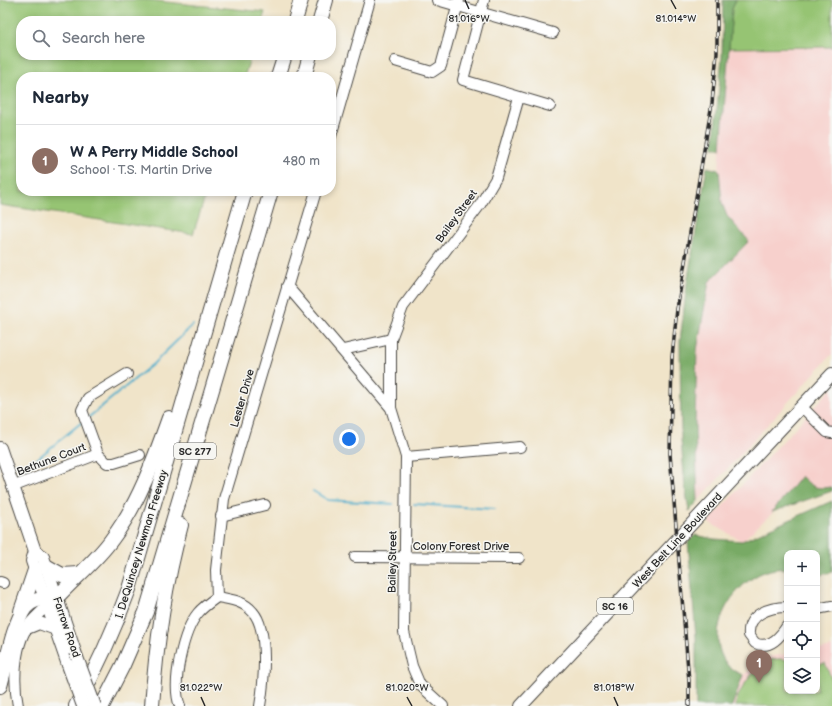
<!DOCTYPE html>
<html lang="en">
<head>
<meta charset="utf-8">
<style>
	:root { --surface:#fff; --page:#f2f2f3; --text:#1f2937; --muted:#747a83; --line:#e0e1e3; --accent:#1f6fb2 }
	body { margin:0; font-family:"Balsamiq Sans",sans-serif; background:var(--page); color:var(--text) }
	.controls { position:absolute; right:12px; bottom:12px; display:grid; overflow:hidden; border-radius:8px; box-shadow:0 2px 6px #0003 }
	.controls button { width:36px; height:36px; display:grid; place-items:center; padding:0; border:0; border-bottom:1px solid var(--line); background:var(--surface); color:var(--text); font:20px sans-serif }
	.you { position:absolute; left:349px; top:439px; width:14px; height:14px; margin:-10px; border:3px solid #fff; border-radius:50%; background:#1a73e8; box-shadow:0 0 0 6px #1a73e833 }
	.badge { display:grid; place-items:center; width:26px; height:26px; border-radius:50%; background:var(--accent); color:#fff; font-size:13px; font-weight:700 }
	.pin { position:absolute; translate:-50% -33px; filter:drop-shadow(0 1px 2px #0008) }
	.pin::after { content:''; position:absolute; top:21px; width:14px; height:12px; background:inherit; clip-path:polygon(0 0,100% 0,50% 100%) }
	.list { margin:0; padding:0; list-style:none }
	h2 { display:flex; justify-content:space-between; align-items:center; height:52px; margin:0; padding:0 16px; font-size:17px }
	h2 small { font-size:13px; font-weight:400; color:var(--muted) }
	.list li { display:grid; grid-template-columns:26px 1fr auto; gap:12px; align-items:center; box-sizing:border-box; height:72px; padding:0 16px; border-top:1px solid var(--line) }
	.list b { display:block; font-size:15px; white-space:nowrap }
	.list p { margin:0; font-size:13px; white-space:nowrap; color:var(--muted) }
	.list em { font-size:13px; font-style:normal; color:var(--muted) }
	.icon { flex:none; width:22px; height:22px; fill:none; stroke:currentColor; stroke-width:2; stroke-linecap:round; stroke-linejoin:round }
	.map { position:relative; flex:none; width:832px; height:706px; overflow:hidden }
	.search { position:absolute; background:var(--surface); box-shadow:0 2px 6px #0003; left:16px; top:16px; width:320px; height:44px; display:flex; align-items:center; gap:10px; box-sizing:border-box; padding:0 14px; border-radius:16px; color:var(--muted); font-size:15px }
	.panel { position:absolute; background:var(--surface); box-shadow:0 2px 6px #0003; left:16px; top:72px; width:320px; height:124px; border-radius:16px }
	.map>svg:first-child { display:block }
</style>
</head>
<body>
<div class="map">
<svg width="832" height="706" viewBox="0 0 832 706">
	<rect width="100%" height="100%" fill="#f6f6f2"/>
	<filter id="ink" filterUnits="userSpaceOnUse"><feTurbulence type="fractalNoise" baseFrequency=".025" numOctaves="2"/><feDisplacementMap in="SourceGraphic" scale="8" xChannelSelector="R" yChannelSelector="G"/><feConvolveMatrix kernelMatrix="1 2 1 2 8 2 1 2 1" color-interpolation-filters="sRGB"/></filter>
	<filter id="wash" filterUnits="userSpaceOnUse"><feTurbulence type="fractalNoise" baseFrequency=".012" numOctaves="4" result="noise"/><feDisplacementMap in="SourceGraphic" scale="16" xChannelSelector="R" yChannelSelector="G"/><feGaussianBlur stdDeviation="0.9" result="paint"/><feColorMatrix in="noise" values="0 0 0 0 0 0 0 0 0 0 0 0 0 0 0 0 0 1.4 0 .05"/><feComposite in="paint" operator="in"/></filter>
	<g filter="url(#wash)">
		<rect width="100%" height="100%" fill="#f0e4c9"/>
		<g fill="#f7d0cc">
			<path d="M 832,47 L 832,354 L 698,501 L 695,425 L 697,350 L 709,282 L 749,241 L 727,216 L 722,203 L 719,170 L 723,106 L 729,48 Z"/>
			<path d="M 832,388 L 832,487 L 818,489 L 806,482 L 742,541 L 708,522 Z"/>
			<path d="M 832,647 L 832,706 L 715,706 L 743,675 L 767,657 L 787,654 L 787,691 L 817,691 L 817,650 Z"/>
		</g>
		<g fill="#96c473" stroke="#60784f">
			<path d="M 0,0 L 146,0 L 265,12 L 262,21 L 21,21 L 21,55 L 251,55 L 244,77 L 21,77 L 21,191 L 207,191 L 193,234 L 0,205 Z"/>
			<path d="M 736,0 L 832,0 L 832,47 L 729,48 L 732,9 Z"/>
			<path d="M 781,659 L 787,660 L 787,691 L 817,691 L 817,665 L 825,663 L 832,680 L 832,706 L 735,706 C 738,691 754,667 768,661 C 772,659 777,659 781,659 Z"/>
		</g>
		<g fill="#78aa65" stroke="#526a48">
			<path d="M 723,0 L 736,0 L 732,9 L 721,148 L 713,148 L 722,57 Z"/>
			<path d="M 707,167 L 719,170 L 722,203 L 727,216 L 749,241 L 709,282 L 697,350 L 695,425 L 698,501 L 689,511 L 685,487 L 681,440 L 680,341 L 687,283 Z"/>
			<path d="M 801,476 C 813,488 816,489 832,487 L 832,491 L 772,512 Z"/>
			<path d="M 832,501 L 832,572 L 817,576 L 817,553 L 787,553 L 787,569 C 743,563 695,631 730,668 C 733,671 739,673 743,675 L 732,706 L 696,706 L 696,638 L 688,542 L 695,535 L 714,539 L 742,541 Z"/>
		</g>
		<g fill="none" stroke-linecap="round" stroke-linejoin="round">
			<g stroke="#4daecc" stroke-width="2">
				<path d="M 89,417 L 153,364 L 193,325"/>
				<path d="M 18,472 L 26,468 L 82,422"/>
				<path d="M 313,491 L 328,500 L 393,504"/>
				<path d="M 414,504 L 495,509"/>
			</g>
		</g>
	</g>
	<g filter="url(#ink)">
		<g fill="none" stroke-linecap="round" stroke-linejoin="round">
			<g stroke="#494743" stroke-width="12">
				<g id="minor">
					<path d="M 437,0 L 553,33"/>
					<path d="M 484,0 L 463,80 L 550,106"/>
					<path d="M 395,61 L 432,72 L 441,66 L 459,0"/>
					<path d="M 331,136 L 370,0"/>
					<path d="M 287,286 L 391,408 L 406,457 L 404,632 L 412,666 L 420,685 L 443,706"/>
					<path d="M 343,350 L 391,339"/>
					<path d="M 802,407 L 827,432 L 832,433"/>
					<path d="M 391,408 L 391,339 L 403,307 L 480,205 L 496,178 L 519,97"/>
					<path d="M 98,454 L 82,410 L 88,398 L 127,374"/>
					<path d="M 406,457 L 520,447"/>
					<path d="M 12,487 L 98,454 L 107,463 L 114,463 L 140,455"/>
					<path d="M 221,516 L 265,505"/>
					<path d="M 355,557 L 519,558"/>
					<path d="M 0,582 L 3,583"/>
					<path d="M 217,597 L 216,570 L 224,499 L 316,191"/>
					<path d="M 787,607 C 770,607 747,614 749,635 L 755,643 C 769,650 780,637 787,626"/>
					<path d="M 817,609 L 832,606"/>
					<path d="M 18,706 C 13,681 14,642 31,622 C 37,615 45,608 52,602"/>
					<path d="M 180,706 C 171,684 183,631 198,613 C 203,607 210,602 217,597 C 230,599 244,601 253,612 C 269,630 264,683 260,706"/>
				</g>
			</g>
			<g stroke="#494743" stroke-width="14">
				<g id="major">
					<path d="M 0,448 L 35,551 L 43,557 L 75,652"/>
					<path d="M 35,551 L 32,561 L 68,665"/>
					<path d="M 27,628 L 39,623 L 56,629"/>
					<path d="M 521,706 L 832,374"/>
				</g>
			</g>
			<g stroke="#494743" stroke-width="16">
				<g id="highway">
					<path d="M 295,21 L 301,0"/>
					<path d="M 320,21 L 326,0"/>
					<path d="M 278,77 L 285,55"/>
					<path d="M 304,77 L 310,55"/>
					<path d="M 46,566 L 62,575 L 79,574"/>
					<path d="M 21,611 L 35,570"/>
					<path d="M 0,686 C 6,666 13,624 25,608 C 37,594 52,602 60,594 C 77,576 98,559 112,539 C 139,503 154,460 169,418"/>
					<path d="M 76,706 C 97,668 114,630 129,589 L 245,191"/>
					<path d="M 102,706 L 123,665 L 146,612 L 271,191"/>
					<path d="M 152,706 C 156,645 165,584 181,525"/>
				</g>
			</g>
			<use href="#minor" stroke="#fff" stroke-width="10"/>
			<use href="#major" stroke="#fff" stroke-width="12"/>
			<use href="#highway" stroke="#fff" stroke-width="14"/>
			<g stroke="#2b2b2b" stroke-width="3.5">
				<path id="rail" d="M 689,706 L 689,681 L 670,454 L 672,357 L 677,309 L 712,103 L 717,53 L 717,0"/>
			</g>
			<use href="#rail" stroke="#f6f6f2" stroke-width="2" stroke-dasharray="6" stroke-linecap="butt"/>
			<g stroke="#494743" stroke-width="14" stroke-linecap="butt">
				<g id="major-bridge">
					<path d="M 75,652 L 95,706"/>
					<path d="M 68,665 L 83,706"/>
				</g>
			</g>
			<use href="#major-bridge" stroke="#fff" stroke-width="12"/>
		</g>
	</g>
	<path fill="none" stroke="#2b2b2b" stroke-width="1.5" d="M 465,0 L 469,9M 671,0 L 676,9M 201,697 L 205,706M 407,697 L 412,706M 614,697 L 618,706"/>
	<g text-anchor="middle" stroke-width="3" stroke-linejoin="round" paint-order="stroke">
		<g fill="#f6f6f2" stroke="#686867" stroke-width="1">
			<rect x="174" y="443" width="42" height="16" rx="3"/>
			<rect x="597" y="598" width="36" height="16" rx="3"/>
		</g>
		<g font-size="10" font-weight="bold" fill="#2b2b2b">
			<text x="195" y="455">SC 277</text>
			<text x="615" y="610">SC 16</text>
		</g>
		<g font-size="11" fill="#2b2b2b" stroke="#f6f6f2">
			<text transform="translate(456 216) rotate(-54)" y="4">Bailey Street</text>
			<text transform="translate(242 398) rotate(-74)" y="4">Lester Drive</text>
			<text transform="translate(51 459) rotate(-21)" y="4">Bethune Court</text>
			<text transform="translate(677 540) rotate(-47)" y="4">West Belt Line Boulevard</text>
			<text transform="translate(141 544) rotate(-73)" y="4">I. DeQuincey Newman Freeway</text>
			<text x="461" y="550">Colony Forest Drive</text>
			<text transform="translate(392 562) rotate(-89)" y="4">Bailey Street</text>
			<text transform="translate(67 627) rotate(71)" y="4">Farrow Road</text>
		</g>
	</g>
	<g font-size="10" text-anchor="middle" fill="#2b2b2b" stroke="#f6f6f2" stroke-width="3" stroke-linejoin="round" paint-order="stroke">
		<text x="469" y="22">81.016°W</text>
		<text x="676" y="22">81.014°W</text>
		<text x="201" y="691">81.022°W</text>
		<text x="407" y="691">81.020°W</text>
		<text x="614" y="691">81.018°W</text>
	</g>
</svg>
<div class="controls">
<button>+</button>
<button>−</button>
<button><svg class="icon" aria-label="locate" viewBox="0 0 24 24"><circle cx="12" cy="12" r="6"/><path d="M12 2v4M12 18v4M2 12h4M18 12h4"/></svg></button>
<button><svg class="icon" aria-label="layers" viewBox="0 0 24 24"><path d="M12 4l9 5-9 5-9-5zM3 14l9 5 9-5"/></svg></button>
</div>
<div class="you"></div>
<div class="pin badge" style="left:759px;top:683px;background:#8d6e63">1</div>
<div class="search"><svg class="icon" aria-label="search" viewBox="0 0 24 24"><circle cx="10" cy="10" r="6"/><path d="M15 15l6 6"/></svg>Search here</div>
<section class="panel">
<h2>Nearby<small></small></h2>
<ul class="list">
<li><span class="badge" style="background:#8d6e63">1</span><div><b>W A Perry Middle School</b><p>School · T.S. Martin Drive</p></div><em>480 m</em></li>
</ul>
</section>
</div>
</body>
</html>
